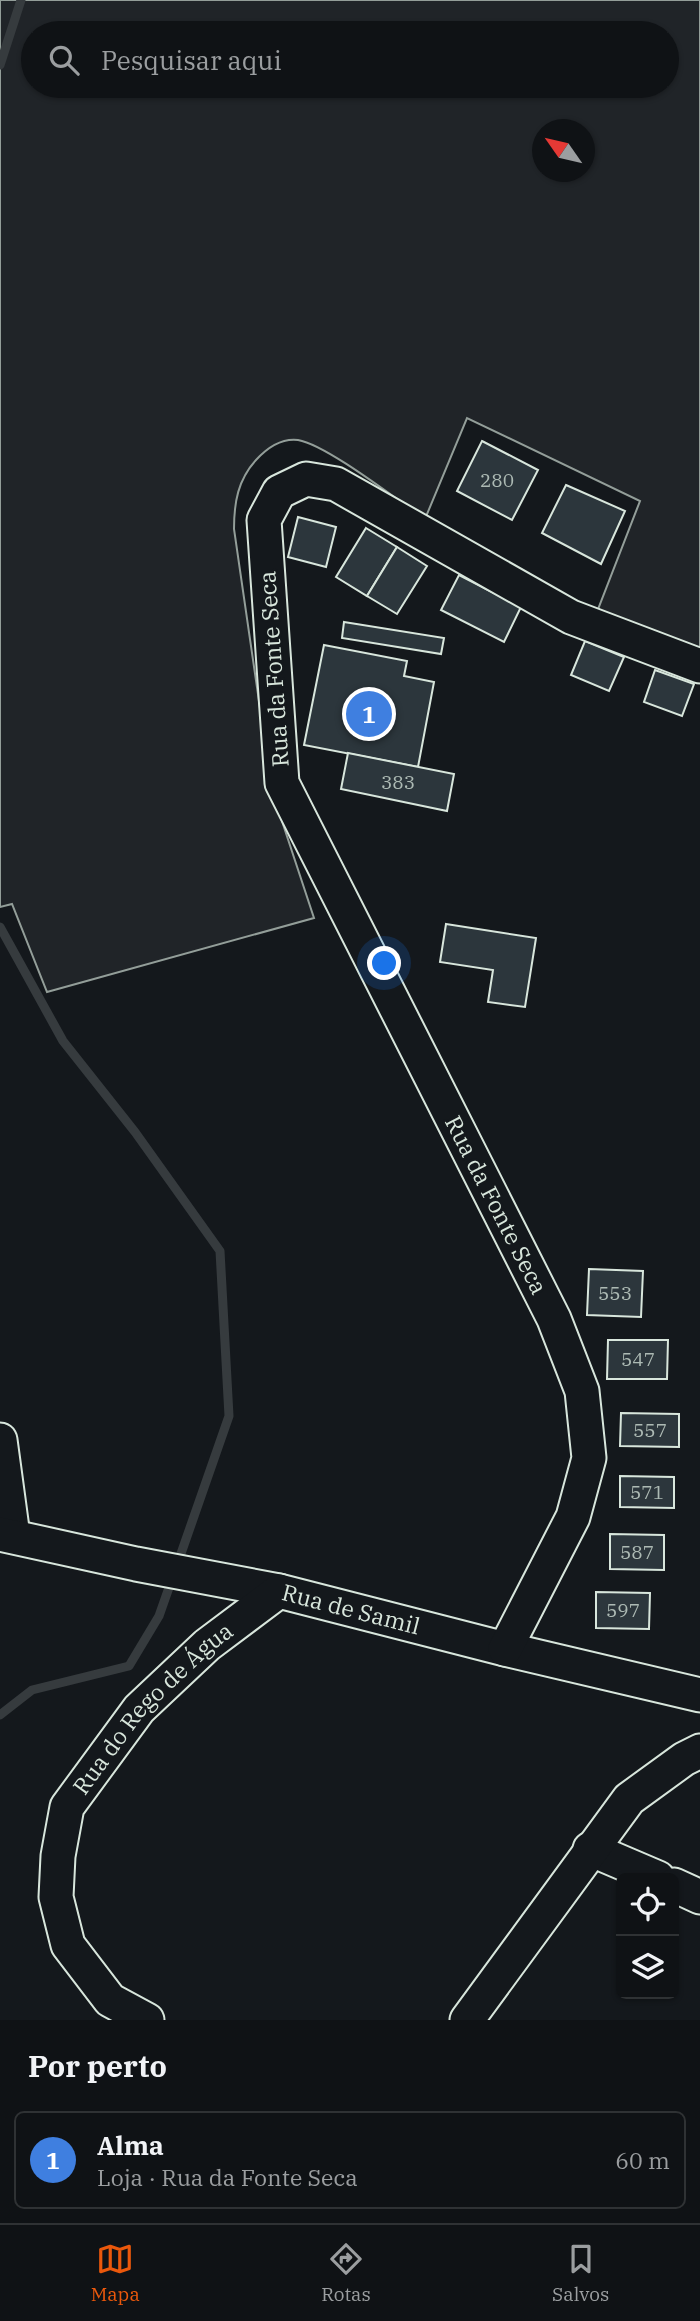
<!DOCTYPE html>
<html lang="pt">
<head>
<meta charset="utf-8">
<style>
	:root { --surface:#0f1215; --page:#1d2022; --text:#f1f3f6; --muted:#9b9ea0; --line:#2f3234; --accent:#ea580c }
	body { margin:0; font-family:"IBM Plex Serif",serif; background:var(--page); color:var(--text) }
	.controls { position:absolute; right:21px; bottom:21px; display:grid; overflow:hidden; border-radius:10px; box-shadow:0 2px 5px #0004 }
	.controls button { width:63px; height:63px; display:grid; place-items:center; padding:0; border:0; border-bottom:2px solid var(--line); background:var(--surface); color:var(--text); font:35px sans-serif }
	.compass { position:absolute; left:532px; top:119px; width:63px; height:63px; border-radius:50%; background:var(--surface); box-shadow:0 2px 5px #0004; rotate:304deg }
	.you { position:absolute; left:385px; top:964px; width:24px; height:24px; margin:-18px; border:5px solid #fff; border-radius:50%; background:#1a73e8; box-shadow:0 0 0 10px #1a73e833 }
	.badge { display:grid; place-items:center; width:46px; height:46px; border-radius:50%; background:var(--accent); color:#fff; font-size:23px; font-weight:700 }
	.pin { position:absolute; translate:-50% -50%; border:4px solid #fff; box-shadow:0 2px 7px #0006 }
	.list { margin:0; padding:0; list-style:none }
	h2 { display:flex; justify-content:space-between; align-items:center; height:91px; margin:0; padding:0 28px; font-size:30px }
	h2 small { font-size:23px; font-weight:400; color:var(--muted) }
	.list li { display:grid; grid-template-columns:46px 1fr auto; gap:21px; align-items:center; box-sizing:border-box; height:98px; margin:0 14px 14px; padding:0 14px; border:2px solid var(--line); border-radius:10px }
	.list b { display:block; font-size:26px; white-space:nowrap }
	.list p { margin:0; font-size:23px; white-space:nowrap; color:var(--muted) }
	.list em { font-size:23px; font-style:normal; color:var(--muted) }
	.icon { flex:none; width:38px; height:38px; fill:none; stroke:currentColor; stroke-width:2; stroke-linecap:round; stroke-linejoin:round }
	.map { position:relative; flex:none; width:700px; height:2020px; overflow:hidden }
	.search { position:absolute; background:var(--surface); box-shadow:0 2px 5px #0004; left:21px; right:21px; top:21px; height:77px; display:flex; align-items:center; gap:18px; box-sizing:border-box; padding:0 24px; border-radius:38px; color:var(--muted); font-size:26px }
	.sheet { height:203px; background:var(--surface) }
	nav { display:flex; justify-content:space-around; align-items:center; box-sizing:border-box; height:98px; border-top:2px solid var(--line); background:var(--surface); font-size:19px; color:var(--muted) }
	nav a { display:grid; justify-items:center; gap:4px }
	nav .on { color:var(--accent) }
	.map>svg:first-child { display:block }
</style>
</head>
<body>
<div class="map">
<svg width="700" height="2020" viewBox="0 0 700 2020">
	<rect width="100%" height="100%" fill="#14181c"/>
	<path fill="#202428" stroke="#939e99" stroke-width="2" fill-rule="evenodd" d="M 0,0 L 700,0 L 700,649 L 597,612 L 640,501 L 467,418 L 425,519 C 397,500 327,445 298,440 C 281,438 267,448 256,460 C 238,480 234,502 234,529 L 269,770 L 278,809 L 314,918 L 47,992 L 12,904 L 0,907 ZM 33,33 L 667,33 L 667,86 L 33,86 ZM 542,130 L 584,130 L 584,172 L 542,172 Z"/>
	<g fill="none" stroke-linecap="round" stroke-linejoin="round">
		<g stroke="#363b3e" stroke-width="9">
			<path d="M 0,65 L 21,0"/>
			<path d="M 0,927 L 63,1041 L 135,1132 L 220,1251 L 229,1416 L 177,1565"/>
			<path d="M 0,1715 L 32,1690 L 129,1666 L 159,1616 L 172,1579"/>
		</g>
	</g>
	<g fill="#2c363c" stroke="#d8e6dc" stroke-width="2">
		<path d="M 482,441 L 538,470 L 512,520 L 457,491 Z"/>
		<path d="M 566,485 L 625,511 L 601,564 L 542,533 Z"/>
		<path d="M 298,517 L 336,527 L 326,567 L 288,557 Z"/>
		<path d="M 366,528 L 397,547 L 367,596 L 336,577 Z"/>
		<path d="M 397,547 L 427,566 L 397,614 L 367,596 Z"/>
		<path d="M 459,575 L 521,607 L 504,642 L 441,610 Z"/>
		<path d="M 344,622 L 444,638 L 441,654 L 342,638 Z"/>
		<path d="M 585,641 L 624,657 L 609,691 L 571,675 Z"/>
		<path d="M 324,645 L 407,661 L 404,676 L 434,682 L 418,767 L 304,745 Z"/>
		<path d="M 655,670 L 694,684 L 682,716 L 644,702 Z"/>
		<path d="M 348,753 L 454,774 L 447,811 L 341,789 Z"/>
		<path d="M 446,924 L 536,938 L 525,1007 L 488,1002 L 493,970 L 440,962 Z"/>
		<path d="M 589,1269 L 643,1271 L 641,1317 L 587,1315 Z"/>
		<path d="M 608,1340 L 668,1340 L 667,1379 L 607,1379 Z"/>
		<path d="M 621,1413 L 679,1414 L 679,1447 L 620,1446 Z"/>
		<path d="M 620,1476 L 674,1477 L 674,1508 L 620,1507 Z"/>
		<path d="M 610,1534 L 664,1535 L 664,1570 L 610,1569 Z"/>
		<path d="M 596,1592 L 650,1593 L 649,1629 L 596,1628 Z"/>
	</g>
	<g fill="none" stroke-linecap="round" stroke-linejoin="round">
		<g stroke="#d8e6dc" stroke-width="37">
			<g id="minor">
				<path d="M 0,1440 L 13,1536"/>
				<path id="s1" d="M 0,1534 L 136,1564 L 279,1591 L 505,1649 L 700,1695"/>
				<path d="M 505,1649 L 573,1517 L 589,1458 L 582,1391 L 554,1319 L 282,783 L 264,520 L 279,492 L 306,479 L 336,484 L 571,617 L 700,666"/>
				<path d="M 590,1849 L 658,1878"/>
				<path d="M 674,1885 L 700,1897"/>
				<path id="s2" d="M 147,2020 L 110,2000 L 68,1945 L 56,1897 L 58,1856 L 67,1807 L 139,1709 L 207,1645 L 279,1591"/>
				<path d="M 467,2020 L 629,1799 L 684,1759 L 700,1751"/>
			</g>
		</g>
		<use href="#minor" stroke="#14181c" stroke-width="33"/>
	</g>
	<g text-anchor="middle" stroke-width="5" stroke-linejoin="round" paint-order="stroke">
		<g font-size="19" fill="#adbab4">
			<text x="497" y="487">280</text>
			<text x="398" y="789">383</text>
			<text x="615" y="1300">553</text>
			<text x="638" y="1366">547</text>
			<text x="650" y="1437">557</text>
			<text x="647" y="1499">571</text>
			<text x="637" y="1559">587</text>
			<text x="623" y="1617">597</text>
		</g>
		<g font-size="23" fill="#d8e6dc" stroke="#14181c">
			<text transform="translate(274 669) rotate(-94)" y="8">Rua da Fonte Seca</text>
			<text transform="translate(496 1205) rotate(63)" y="8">Rua da Fonte Seca</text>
			<text dy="8" stroke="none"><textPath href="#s1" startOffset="359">Rua de Samil</textPath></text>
			<text dy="8" stroke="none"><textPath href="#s2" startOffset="383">Rua do Rego de Água</textPath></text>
		</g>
	</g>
</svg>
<div class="controls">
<button><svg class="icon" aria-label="locate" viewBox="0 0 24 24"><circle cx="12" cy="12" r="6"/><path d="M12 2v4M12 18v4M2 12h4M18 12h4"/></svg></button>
<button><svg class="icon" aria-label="layers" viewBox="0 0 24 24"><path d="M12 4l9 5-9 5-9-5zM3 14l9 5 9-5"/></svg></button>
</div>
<svg class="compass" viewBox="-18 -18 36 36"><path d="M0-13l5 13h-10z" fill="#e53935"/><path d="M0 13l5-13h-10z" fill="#9b9ea0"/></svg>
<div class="you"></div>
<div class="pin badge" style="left:369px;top:714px;background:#3f7fe0">1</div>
<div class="search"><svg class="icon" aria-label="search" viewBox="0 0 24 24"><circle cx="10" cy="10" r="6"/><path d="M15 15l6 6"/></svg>Pesquisar aqui</div>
</div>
<section class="sheet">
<h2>Por perto<small></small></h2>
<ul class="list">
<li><span class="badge" style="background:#3f7fe0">1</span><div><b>Alma</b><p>Loja · Rua da Fonte Seca</p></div><em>60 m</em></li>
</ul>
</section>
<nav>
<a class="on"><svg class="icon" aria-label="map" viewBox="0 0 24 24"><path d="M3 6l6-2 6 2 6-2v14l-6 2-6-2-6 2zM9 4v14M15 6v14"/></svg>Mapa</a>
<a><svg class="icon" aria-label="directions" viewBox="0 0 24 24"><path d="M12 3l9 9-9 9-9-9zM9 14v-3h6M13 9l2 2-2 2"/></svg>Rotas</a>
<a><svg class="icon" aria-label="saved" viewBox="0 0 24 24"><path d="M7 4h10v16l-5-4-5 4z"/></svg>Salvos</a>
</nav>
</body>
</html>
